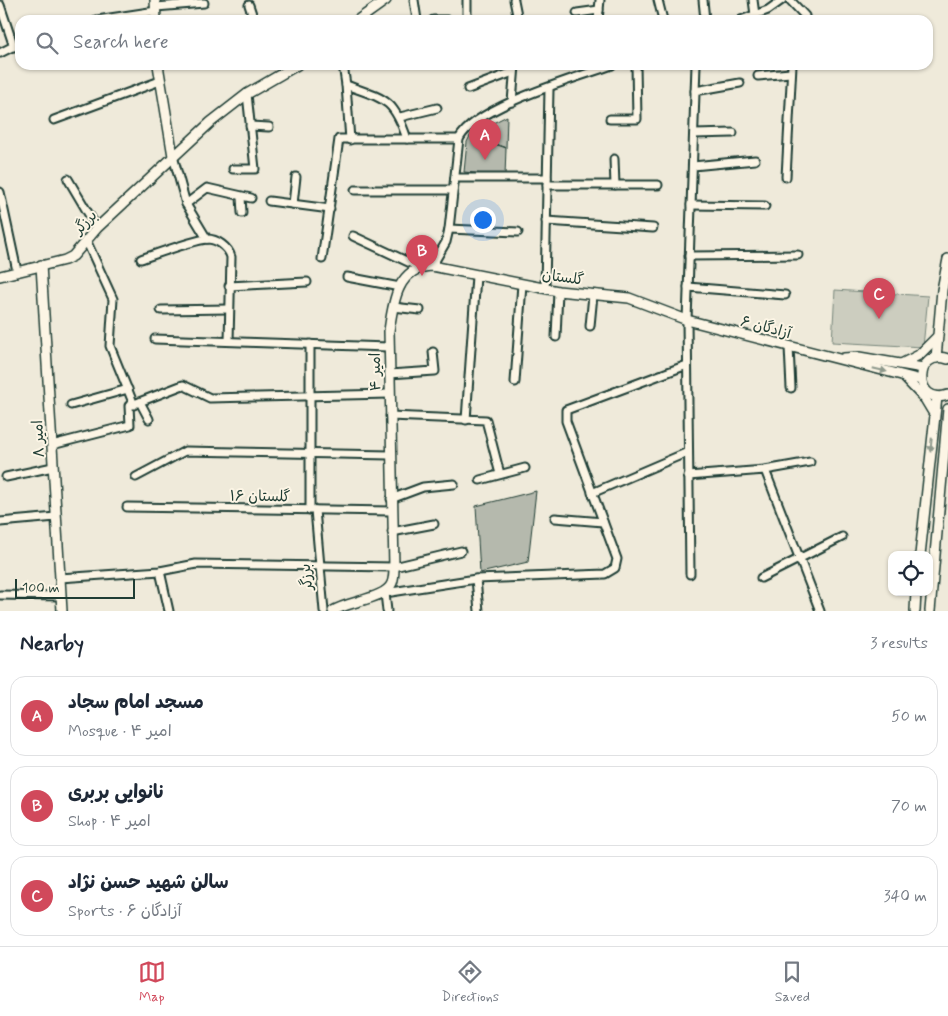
<!DOCTYPE html>
<html lang="en">
<head>
<meta charset="utf-8">
<style>
	:root { --surface:#fff; --page:#f6f6f7; --text:#1f2937; --muted:#747a83; --line:#e0e1e3; --accent:#d1495b }
	body { margin:0; font-family:Mynerve,"Playpen Sans Arabic",sans-serif; background:var(--page); color:var(--text) }
	.controls { position:absolute; right:15px; bottom:15px; display:grid; overflow:hidden; border-radius:10px; box-shadow:0 1px 4px #0004 }
	.controls button { width:45px; height:45px; display:grid; place-items:center; padding:0; border:0; border-bottom:1px solid var(--line); background:var(--surface); color:var(--text); font:25px sans-serif }
	.scale { position:absolute; left:15px; bottom:12px; width:120px; box-sizing:border-box; padding-left:5px; border:2px solid #1f3d34; border-top:0; font-size:14px; line-height:18px; white-space:nowrap; color:#1f3d34; -webkit-text-stroke:4px #fcf5e5; paint-order:stroke }
	.you { position:absolute; left:482px; top:219px; width:18px; height:18px; margin:-12px; border:4px solid #fff; border-radius:50%; background:#1a73e8; box-shadow:0 0 0 8px #1a73e833 }
	.badge { display:grid; place-items:center; width:32px; height:32px; border-radius:50%; background:var(--accent); color:#fff; font-size:16px; font-weight:700 }
	.pin { position:absolute; translate:-50% -41px; filter:drop-shadow(0 1px 2px #0008) }
	.pin::after { content:''; position:absolute; top:26px; width:18px; height:15px; background:inherit; clip-path:polygon(0 0,100% 0,50% 100%) }
	.list { margin:0; padding:0; list-style:none }
	h2 { display:flex; justify-content:space-between; align-items:center; height:65px; margin:0; padding:0 20px; font-size:21px }
	h2 small { font-size:16px; font-weight:400; color:var(--muted) }
	.list li { display:grid; grid-template-columns:32px 1fr auto; gap:15px; align-items:center; box-sizing:border-box; height:80px; margin:0 10px 10px; padding:0 10px; border:1px solid var(--line); border-radius:15px }
	.list b { display:block; font-size:19px; white-space:nowrap }
	.list p { margin:0; font-size:16px; white-space:nowrap; color:var(--muted) }
	.list em { font-size:16px; font-style:normal; color:var(--muted) }
	.icon { flex:none; width:28px; height:28px; fill:none; stroke:currentColor; stroke-width:2; stroke-linecap:round; stroke-linejoin:round }
	.map { position:relative; flex:none; width:948px; height:611px; overflow:hidden }
	.search { position:absolute; background:var(--surface); box-shadow:0 1px 4px #0004; left:15px; right:15px; top:15px; height:55px; display:flex; align-items:center; gap:12px; box-sizing:border-box; padding:0 18px; border-radius:15px; color:var(--muted); font-size:19px }
	.sheet { height:335px; background:var(--surface) }
	nav { display:flex; justify-content:space-around; align-items:center; box-sizing:border-box; height:70px; border-top:1px solid var(--line); background:var(--surface); font-size:14px; color:var(--muted) }
	nav a { display:grid; justify-items:center; gap:2px }
	nav .on { color:var(--accent) }
	.map>svg:first-child { display:block }
</style>
</head>
<body>
<div class="map">
<svg width="948" height="611" viewBox="0 0 948 611">
	<rect width="100%" height="100%" fill="#efeada"/>
	<filter id="ink" filterUnits="userSpaceOnUse"><feTurbulence type="fractalNoise" baseFrequency=".02" numOctaves="2"/><feDisplacementMap in="SourceGraphic" scale="10" xChannelSelector="R" yChannelSelector="G"/><feConvolveMatrix kernelMatrix="1 2 1 2 8 2 1 2 1" color-interpolation-filters="sRGB"/></filter>
	<g filter="url(#ink)">
		<path fill="#cccdbf" stroke="#76857a" d="M 835,290 L 928,296 L 923,347 L 832,342 Z"/>
		<g fill="#b5b9ad" stroke="#1f3d34">
			<path d="M 507,116 L 506,148 L 492,143 L 493,123 Z"/>
			<path d="M 493,123 L 492,143 L 506,148 L 505,176 L 464,172 L 467,142 L 471,134 Z"/>
			<path d="M 536,491 L 528,562 L 480,573 L 476,506 Z"/>
		</g>
		<g fill="none" stroke-linecap="round" stroke-linejoin="round">
			<g stroke="#1f3d34" stroke-width="11">
				<g id="street">
					<path d="M 414,0 L 417,20"/>
					<path d="M 514,0 L 518,20"/>
					<path d="M 658,0 L 663,20"/>
					<path d="M 703,0 L 705,20"/>
					<path d="M 753,0 L 755,15"/>
					<path d="M 790,0 L 805,16 L 804,20"/>
					<path d="M 0,5 L 14,47"/>
					<path d="M 249,5 L 254,20"/>
					<path d="M 156,7 L 204,3"/>
					<path d="M 577,13 L 599,10"/>
					<path d="M 467,15 L 467,0"/>
					<path d="M 97,20 L 156,11"/>
					<path d="M 433,20 L 447,20"/>
					<path d="M 598,20 L 600,0"/>
					<path d="M 741,20 L 768,10 L 782,0"/>
					<path d="M 0,53 L 20,43"/>
					<path d="M 343,65 L 346,85 L 350,140"/>
					<path d="M 758,76 L 790,73"/>
					<path d="M 346,85 C 385,99 394,99 407,139 L 459,139"/>
					<path d="M 468,89 L 513,72"/>
					<path d="M 695,91 L 740,83"/>
					<path d="M 512,102 L 515,65"/>
					<path d="M 400,117 L 437,108"/>
					<path d="M 610,119 L 637,119 L 636,65"/>
					<path d="M 54,120 L 160,81"/>
					<path d="M 250,126 L 269,127"/>
					<path d="M 694,134 L 733,133"/>
					<path d="M 173,156 L 186,204 L 207,239"/>
					<path d="M 614,159 L 615,185"/>
					<path d="M 693,166 L 755,160"/>
					<path d="M 233,169 L 255,169 L 247,94"/>
					<path d="M 786,177 L 792,65"/>
					<path d="M 455,178 L 547,178"/>
					<path d="M 68,179 L 97,228"/>
					<path d="M 547,185 L 658,185"/>
					<path d="M 355,190 L 453,190"/>
					<path d="M 0,192 L 17,271"/>
					<path d="M 241,197 L 242,213"/>
					<path d="M 269,201 L 330,209"/>
					<path d="M 186,204 L 207,188 L 251,198"/>
					<path d="M 293,204 L 296,177"/>
					<path d="M 691,205 L 765,206"/>
					<path d="M 546,221 L 653,228"/>
					<path d="M 449,229 L 518,232"/>
					<path d="M 353,236 L 419,267"/>
					<path d="M 86,240 L 113,299 L 110,346 L 134,405"/>
					<path d="M 689,256 L 798,255"/>
					<path d="M 141,259 C 156,254 194,240 207,239 C 217,239 228,247 231,257 L 229,341"/>
					<path d="M 322,259 L 339,139 L 407,139"/>
					<path d="M 432,266 L 446,242 L 449,229 L 459,139 C 476,106 576,78 612,65"/>
					<path d="M 347,277 L 400,287"/>
					<path d="M 229,286 L 307,282"/>
					<path d="M 688,287 L 785,295"/>
					<path d="M 545,288 L 549,89"/>
					<path d="M 393,307 L 420,310"/>
					<path d="M 161,310 L 229,309"/>
					<path d="M 590,326 L 593,295"/>
					<path d="M 556,337 L 558,291"/>
					<path d="M 155,339 L 388,347"/>
					<path d="M 789,347 L 791,388"/>
					<path d="M 389,374 L 435,371 L 433,352"/>
					<path d="M 515,382 L 522,284"/>
					<path d="M 140,402 L 149,419"/>
					<path d="M 71,405 L 128,389"/>
					<path d="M 390,416 L 486,420 L 500,474"/>
					<path d="M 466,420 L 476,276"/>
					<path d="M 52,445 L 130,425 L 129,406 L 183,385 L 210,398 L 389,394"/>
					<path d="M 765,470 L 810,462"/>
					<path d="M 688,476 L 765,470 L 820,611"/>
					<path d="M 6,477 L 53,467"/>
					<path d="M 136,477 L 185,451 L 390,455"/>
					<path d="M 480,480 L 525,468"/>
					<path d="M 592,493 L 688,452"/>
					<path d="M 391,499 L 423,487 L 454,484"/>
					<path d="M 127,507 L 392,511"/>
					<path d="M 310,510 L 310,344"/>
					<path d="M 315,510 L 324,611"/>
					<path d="M 555,518 L 603,522"/>
					<path d="M 0,522 L 56,517"/>
					<path d="M 392,532 L 434,524"/>
					<path d="M 160,571 L 169,611"/>
					<path d="M 690,574 L 687,320 L 696,65"/>
					<path d="M 60,578 L 160,571 L 196,564 L 394,567 L 461,551"/>
					<path d="M 761,578 L 842,537"/>
					<path d="M 476,579 L 605,574 L 615,568 L 617,559 L 566,421 L 566,410 L 687,365"/>
					<path d="M 0,595 L 61,596"/>
					<path d="M 387,611 L 385,593 L 476,579 L 479,611"/>
				</g>
			</g>
			<g stroke="#1f3d34" stroke-width="12">
				<g id="secondary">
					<path d="M 155,0 L 156,20"/>
					<path d="M 358,20 L 386,0"/>
					<path d="M 158,65 L 173,156"/>
					<path d="M 41,265 L 62,611"/>
					<path d="M 0,276 L 65,260 L 73,256 L 97,228 L 211,122 L 247,94 L 297,65"/>
					<path d="M 844,358 L 859,357 L 923,368"/>
					<path d="M 936,358 L 942,290 L 948,259"/>
					<path d="M 948,359 C 914,347 912,407 948,395"/>
					<path d="M 901,364 L 919,355 L 937,337"/>
					<path d="M 905,378 L 925,399 L 934,414"/>
					<path d="M 920,555 L 937,397"/>
					<path d="M 333,611 C 348,601 386,599 392,583 C 394,578 394,572 394,567 L 389,331 C 393,303 397,267 432,266 L 558,291 L 629,298 L 687,320 L 921,380"/>
					<path d="M 915,611 L 916,592"/>
					<path d="M 930,611 L 948,409"/>
				</g>
			</g>
			<use href="#street" stroke="#fcf5e5" stroke-width="7"/>
			<use href="#secondary" stroke="#fcf5e5" stroke-width="9"/>
		</g>
		<defs><path id="oneway-solid" d="M-6-.8H1V-3.2L6.5 0L1 3.2V.8H-6Z" transform="scale(1.25)"/></defs>
		<g fill="#8e998c">
			<use href="#oneway-solid" transform="translate(880 370) rotate(14)"/>
			<use href="#oneway-solid" transform="translate(931 445) rotate(96)"/>
		</g>
	</g>
	<g text-anchor="middle" stroke-width="4" stroke-linejoin="round" paint-order="stroke">
		<g font-size="15" fill="#1f3d34" stroke="#fcf5e5">
			<text transform="translate(85 222) rotate(-46)" y="5">برزگر</text>
			<text transform="translate(563 277) rotate(8)" y="5">گلستان</text>
			<text transform="translate(766 327) rotate(15)" y="5">آزادگان ۶</text>
			<text transform="translate(375 372) rotate(-91)" y="5">امیر ۴</text>
			<text transform="translate(38 439) rotate(-93)" y="5">امیر ۸</text>
			<text transform="translate(260 496) rotate(1)" y="5">گلستان ۱۶</text>
			<text transform="translate(306 577) rotate(-96)" y="5">برزگر</text>
		</g>
	</g>
</svg>
<div class="controls">
<button><svg class="icon" aria-label="locate" viewBox="0 0 24 24"><circle cx="12" cy="12" r="6"/><path d="M12 2v4M12 18v4M2 12h4M18 12h4"/></svg></button>
</div>
<div class="scale">100 m</div>
<div class="you"></div>
<div class="pin badge" style="left:485px;top:160px">A</div>
<div class="pin badge" style="left:422px;top:276px">B</div>
<div class="pin badge" style="left:879px;top:319px">C</div>
<div class="search"><svg class="icon" aria-label="search" viewBox="0 0 24 24"><circle cx="10" cy="10" r="6"/><path d="M15 15l6 6"/></svg>Search here</div>
</div>
<section class="sheet">
<h2>Nearby<small>3 results</small></h2>
<ul class="list">
<li><span class="badge">A</span><div><b>مسجد امام سجاد</b><p>Mosque · امیر ۴</p></div><em>50 m</em></li>
<li><span class="badge">B</span><div><b>نانوایی بربری</b><p>Shop · امیر ۴</p></div><em>70 m</em></li>
<li><span class="badge">C</span><div><b>سالن شهید حسن نژاد</b><p>Sports · آزادگان ۶</p></div><em>340 m</em></li>
</ul>
</section>
<nav>
<a class="on"><svg class="icon" aria-label="map" viewBox="0 0 24 24"><path d="M3 6l6-2 6 2 6-2v14l-6 2-6-2-6 2zM9 4v14M15 6v14"/></svg>Map</a>
<a><svg class="icon" aria-label="directions" viewBox="0 0 24 24"><path d="M12 3l9 9-9 9-9-9zM9 14v-3h6M13 9l2 2-2 2"/></svg>Directions</a>
<a><svg class="icon" aria-label="saved" viewBox="0 0 24 24"><path d="M7 4h10v16l-5-4-5 4z"/></svg>Saved</a>
</nav>
</body>
</html>
